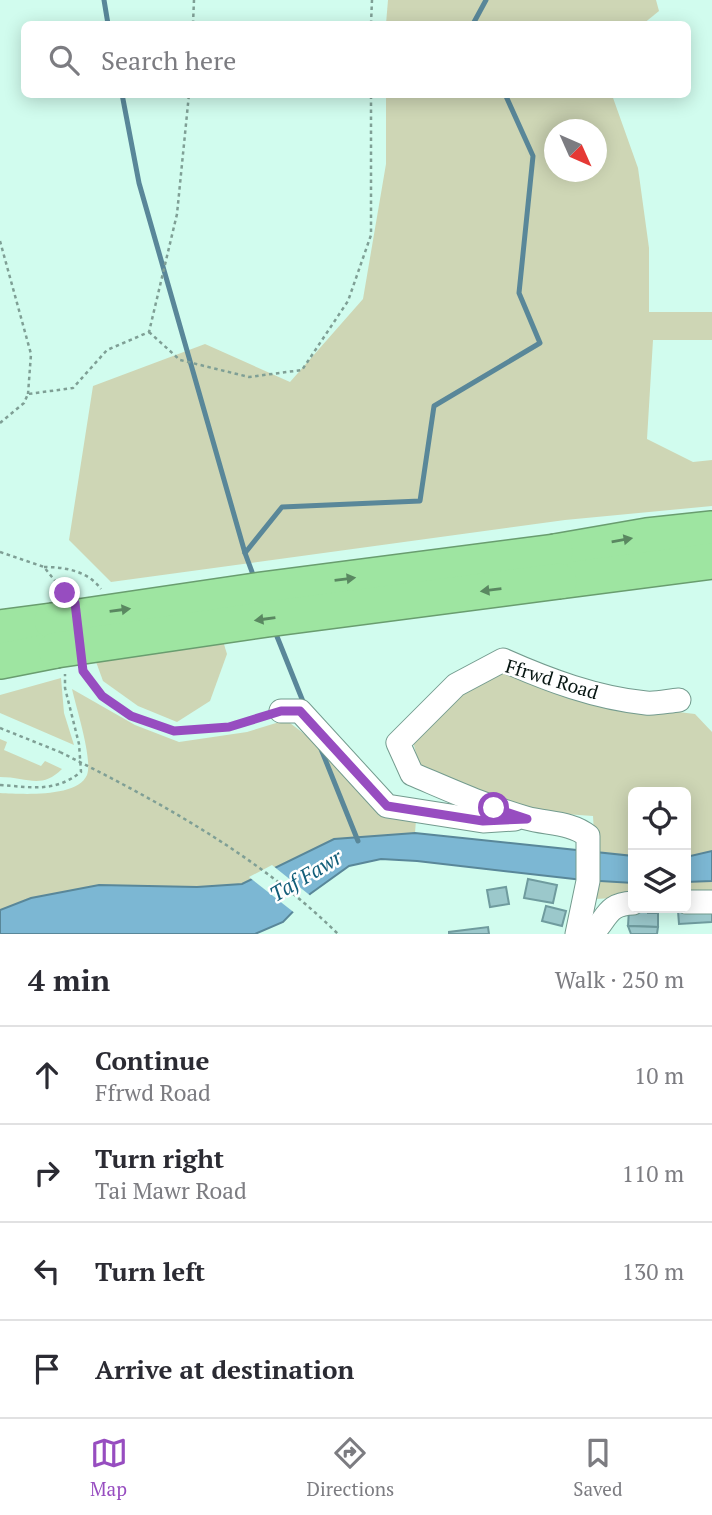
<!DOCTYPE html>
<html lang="en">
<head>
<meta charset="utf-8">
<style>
	:root { --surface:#fff; --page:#f7f7f7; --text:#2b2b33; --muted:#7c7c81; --line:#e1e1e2; --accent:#974dc0 }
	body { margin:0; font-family:"PT Serif",serif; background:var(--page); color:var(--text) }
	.controls { position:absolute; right:21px; bottom:21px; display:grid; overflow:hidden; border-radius:10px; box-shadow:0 4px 18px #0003 }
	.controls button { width:63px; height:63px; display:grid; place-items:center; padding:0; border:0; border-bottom:2px solid var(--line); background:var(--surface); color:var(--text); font:35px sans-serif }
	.compass { position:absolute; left:544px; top:119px; width:63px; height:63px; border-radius:50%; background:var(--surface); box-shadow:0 4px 18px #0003; rotate:135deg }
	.stop { position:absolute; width:21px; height:21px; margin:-16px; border:5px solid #974dc0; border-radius:50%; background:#fff }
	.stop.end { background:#974dc0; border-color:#fff; box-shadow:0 2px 7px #0008 }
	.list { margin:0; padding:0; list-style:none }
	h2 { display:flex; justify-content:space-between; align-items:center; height:91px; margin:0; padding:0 28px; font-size:30px }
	h2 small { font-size:23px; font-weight:400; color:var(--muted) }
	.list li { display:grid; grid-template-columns:46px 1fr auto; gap:21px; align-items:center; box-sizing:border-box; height:98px; padding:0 28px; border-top:2px solid var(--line) }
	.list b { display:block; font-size:26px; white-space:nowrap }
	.list p { margin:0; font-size:23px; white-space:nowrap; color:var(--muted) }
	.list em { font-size:23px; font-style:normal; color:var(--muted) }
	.icon { flex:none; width:38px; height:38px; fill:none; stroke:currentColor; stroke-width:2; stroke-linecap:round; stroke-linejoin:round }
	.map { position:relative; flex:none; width:712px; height:934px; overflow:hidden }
	.search { position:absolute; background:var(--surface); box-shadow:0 4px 18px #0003; left:21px; right:21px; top:21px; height:77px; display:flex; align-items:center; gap:18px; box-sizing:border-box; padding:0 24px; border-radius:10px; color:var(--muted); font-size:26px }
	.sheet { height:483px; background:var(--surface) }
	nav { display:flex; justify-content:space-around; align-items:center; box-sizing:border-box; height:98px; border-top:2px solid var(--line); background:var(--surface); font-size:19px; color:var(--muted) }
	nav a { display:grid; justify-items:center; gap:4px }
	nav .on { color:var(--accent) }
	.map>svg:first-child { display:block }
</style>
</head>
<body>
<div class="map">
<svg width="712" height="934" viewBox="0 0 712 934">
	<rect width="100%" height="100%" fill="#d1fcee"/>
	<g fill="#ced6b5" fill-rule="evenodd">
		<path d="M 388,0 L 656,0 L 659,11 L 643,24 L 386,24 Z"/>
		<path d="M 386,95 L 612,95 L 638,168 L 649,248 L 649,312 L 712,312 L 712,340 L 653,340 L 647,439 L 693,462 L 712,460 L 712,506 L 565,520 L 111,582 L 69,540 L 93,386 L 205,344 L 290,382 L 363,299 L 386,164 ZM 554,130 L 596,130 L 596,172 L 554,172 Z"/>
		<path d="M 223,641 L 227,654 L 210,701 L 177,722 L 138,706 L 103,681 L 95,659 Z"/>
		<path d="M 508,670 L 578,700 L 695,714 L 712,732 L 712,851 L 686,857 L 686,792 L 633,792 L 633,856 L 595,851 L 593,816 L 536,812 L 419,766 L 413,741 L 480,676 Z"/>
		<path d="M 61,678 L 64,713 L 74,745 L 0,713 L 0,695 Z"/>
		<path d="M 72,689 L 135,725 L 179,742 L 247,732 L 286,720 L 332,755 L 370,801 L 391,819 L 416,820 L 415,833 L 334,839 L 242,884 L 197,887 L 99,885 L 31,898 L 0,910 L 0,793 C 21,794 77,798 87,775 C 93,760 76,707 72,689 Z"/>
		<path d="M 0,739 L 7,742 L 4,750 L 41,766 L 45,761 L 62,769 C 41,790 27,777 0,777 Z"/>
		<path d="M 593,881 L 633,883 L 633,897 L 595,899 Z"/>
		<path d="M 712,881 L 712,894 L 686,895 L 686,882 Z"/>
	</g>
	<g fill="#7cb7d3" stroke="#598799" stroke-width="2">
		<path d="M 415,833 L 633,856 L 633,883 L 583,880 L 417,861 L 381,859 L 349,866 L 310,894 L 283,922 L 255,934 L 0,934 L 0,910 L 31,898 L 99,885 L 197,887 L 242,884 L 334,839 Z"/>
		<path d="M 712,851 L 712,881 L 686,882 L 686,857 Z"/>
	</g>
	<path fill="#d1fcee" d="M 272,865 L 312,897 L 296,914 L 249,877 Z"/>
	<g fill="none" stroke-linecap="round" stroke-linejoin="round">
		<g stroke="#598799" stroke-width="5">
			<path d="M 104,0 L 108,24"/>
			<path d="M 473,24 L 486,0"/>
			<path d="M 122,94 L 139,183 L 245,553 L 255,580"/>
			<path d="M 245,553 L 282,507 L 420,501 L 434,406 L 540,343 L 519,293 L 533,156 L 505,94"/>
			<path d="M 274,629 L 304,704"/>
			<path d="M 321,749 L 358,841"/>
		</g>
	</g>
	<g fill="#9bc8cb" stroke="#6f9b9e" stroke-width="2">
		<path d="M 528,879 L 557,885 L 553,903 L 524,898 Z"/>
		<path d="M 506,887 L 509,904 L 490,907 L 487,890 Z"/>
		<path d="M 546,906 L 566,911 L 562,926 L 542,921 Z"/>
		<path d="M 629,909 L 648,910 L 648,913 L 658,913 L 658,927 L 628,926 Z"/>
		<path d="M 712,909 L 712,922 L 679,924 L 678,911 Z"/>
		<path d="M 628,926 L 658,927 L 657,934 L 631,934 Z"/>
		<path d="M 488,927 L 489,934 L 449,934 L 449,932 Z"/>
	</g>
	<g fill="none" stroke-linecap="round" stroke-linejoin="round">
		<g stroke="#739b8e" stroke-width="25">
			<g id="minor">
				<path d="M 281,711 L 300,711 L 387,806 L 483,821 L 515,819"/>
				<path d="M 686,902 L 712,902"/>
				<path d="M 577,934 L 588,881 L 588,836 C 571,822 547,824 526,818 C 487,807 450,790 412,774 L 398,743 L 456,685 L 503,660 C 548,680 596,698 646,703 C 656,704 668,701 679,700"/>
				<path d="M 592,934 C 608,917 607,904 633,903"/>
			</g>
		</g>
		<g stroke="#699d6f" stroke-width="38">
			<g id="highway">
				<path d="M 555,552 L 647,536 L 712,529"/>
				<path d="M 559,581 L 712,561"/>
				<path d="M 0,628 L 52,621"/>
				<path d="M 0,661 L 56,650"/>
			</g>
		</g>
		<g stroke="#7f9f95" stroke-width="2.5" stroke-dasharray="3.5 3.5" stroke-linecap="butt">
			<path d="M 193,24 L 194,0"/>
			<path d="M 371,24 L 372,0"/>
			<path d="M 0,241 L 31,354 L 28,394"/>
			<path d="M 149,332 L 180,360 L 249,377 L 302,370 L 348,301 L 371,235 L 371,94"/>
			<path d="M 0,423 L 24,403 L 28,394 L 73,388 L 107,350 L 149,332 L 177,214 L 189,94"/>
			<path d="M 0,552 L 44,567 L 64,592"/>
			<path d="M 44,567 C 65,567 88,571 101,589"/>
			<path d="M 84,672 L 102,696 L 132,716 L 174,731 L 229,727 L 262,717"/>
			<path d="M 0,728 L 60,752"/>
			<path d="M 0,785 C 32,787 54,793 81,772 L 79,744 L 65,688 L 65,674"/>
		</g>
		<use href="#minor" stroke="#fff" stroke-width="23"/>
		<use href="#highway" stroke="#9ee5a1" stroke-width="35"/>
		<g stroke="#699d6f" stroke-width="38" stroke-linecap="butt">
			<g id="highway-bridge">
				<path d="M 52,621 L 262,590 L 555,552"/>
				<path d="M 56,650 L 267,619 L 559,581"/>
			</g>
		</g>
		<path stroke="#7f9f95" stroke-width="2.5" stroke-dasharray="3.5 3.5" stroke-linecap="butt" d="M 60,752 C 158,801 259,856 338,934"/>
		<use href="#highway-bridge" stroke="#9ee5a1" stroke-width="35"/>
	</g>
	<defs><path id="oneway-solid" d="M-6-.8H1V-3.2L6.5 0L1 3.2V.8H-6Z" transform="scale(1.75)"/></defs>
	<g fill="#5a8861">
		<use href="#oneway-solid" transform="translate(622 540) rotate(-10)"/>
		<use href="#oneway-solid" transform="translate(345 579) rotate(-7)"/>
		<use href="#oneway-solid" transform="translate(491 590) rotate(173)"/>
		<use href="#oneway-solid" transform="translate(120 610) rotate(-8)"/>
		<use href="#oneway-solid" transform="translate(265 619) rotate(172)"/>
	</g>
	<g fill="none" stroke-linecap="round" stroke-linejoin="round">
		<path stroke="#974dc0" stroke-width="9" d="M 65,593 L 75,603 L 83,671 L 102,696 L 131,716 L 174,731 L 229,727 L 281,711 L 300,711 L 387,806 L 483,821 L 527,819 L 494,808"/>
	</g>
	<g text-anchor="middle" stroke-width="5" stroke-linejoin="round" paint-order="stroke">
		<g font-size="19" fill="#071612" stroke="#fff">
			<text transform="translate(552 679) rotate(17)" y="7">Ffrwd Road</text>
		</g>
		<g font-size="21" font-style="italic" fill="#125e79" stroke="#fff">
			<text transform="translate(306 876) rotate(-31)" y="7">Taf Fawr</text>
		</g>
	</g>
</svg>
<div class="controls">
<button><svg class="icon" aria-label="locate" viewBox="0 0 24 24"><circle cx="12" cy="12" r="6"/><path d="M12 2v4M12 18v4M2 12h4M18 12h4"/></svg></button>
<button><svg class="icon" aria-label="layers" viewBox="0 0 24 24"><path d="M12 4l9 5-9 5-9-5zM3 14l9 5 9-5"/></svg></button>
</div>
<svg class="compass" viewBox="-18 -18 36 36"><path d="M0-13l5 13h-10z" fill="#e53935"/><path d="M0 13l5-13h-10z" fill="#7c7c81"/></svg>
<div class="stop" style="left:494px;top:808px"></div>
<div class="stop end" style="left:65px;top:593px"></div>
<div class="search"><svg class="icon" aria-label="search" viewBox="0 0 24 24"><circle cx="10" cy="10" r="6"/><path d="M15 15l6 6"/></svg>Search here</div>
</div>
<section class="sheet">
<h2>4 min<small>Walk · 250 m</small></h2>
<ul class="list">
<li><svg class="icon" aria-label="ahead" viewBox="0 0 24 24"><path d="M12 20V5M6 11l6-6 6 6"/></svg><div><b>Continue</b><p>Ffrwd Road</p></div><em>10 m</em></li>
<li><svg class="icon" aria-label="right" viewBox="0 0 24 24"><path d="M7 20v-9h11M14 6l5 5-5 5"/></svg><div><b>Turn right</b><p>Tai Mawr Road</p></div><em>110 m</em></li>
<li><svg class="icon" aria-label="left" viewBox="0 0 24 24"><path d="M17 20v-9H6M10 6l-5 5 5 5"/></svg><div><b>Turn left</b></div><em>130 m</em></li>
<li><svg class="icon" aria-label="arrive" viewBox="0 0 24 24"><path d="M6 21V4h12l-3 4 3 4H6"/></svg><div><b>Arrive at destination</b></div></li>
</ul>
</section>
<nav>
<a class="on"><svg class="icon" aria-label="map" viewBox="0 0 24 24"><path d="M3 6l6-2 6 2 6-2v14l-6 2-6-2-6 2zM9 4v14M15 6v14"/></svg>Map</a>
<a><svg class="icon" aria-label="directions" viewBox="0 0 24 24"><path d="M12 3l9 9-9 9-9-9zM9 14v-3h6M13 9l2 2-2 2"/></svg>Directions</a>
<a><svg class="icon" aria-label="saved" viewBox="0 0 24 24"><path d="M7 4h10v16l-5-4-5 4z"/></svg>Saved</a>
</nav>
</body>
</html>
